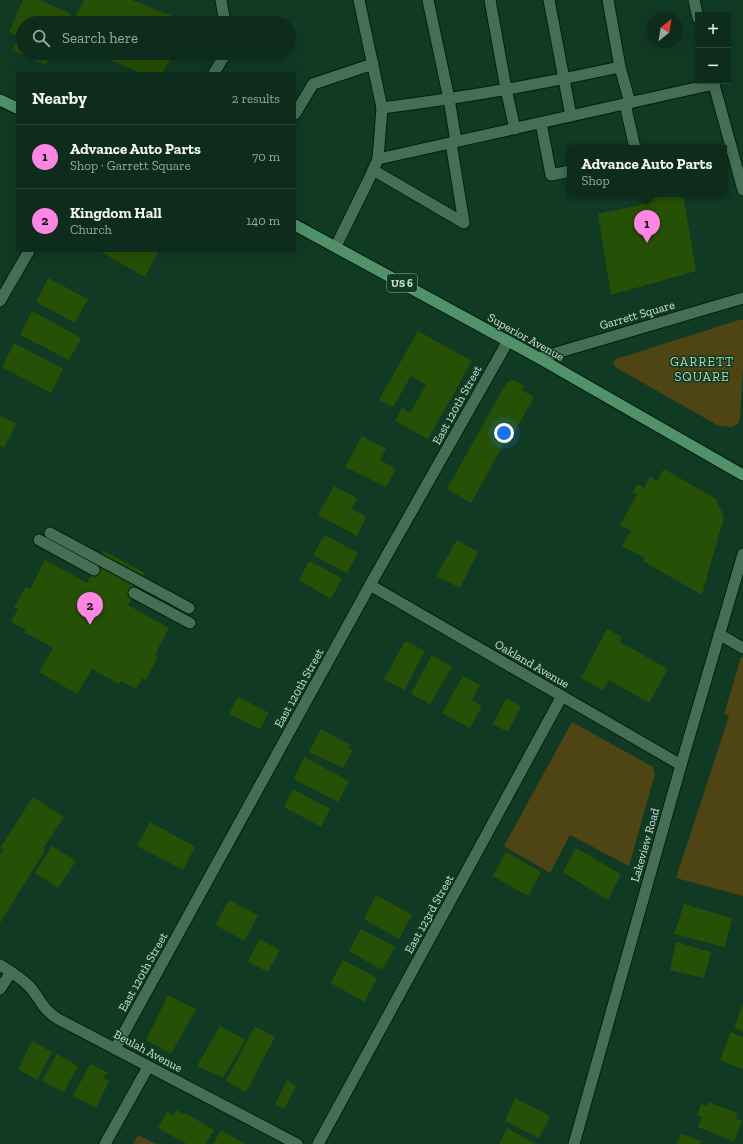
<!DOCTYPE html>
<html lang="en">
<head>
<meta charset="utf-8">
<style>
	:root { --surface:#0d2c1b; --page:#163424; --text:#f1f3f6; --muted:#9aa7a3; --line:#2d483a; --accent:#fd86e2 }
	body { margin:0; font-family:"Zilla Slab",serif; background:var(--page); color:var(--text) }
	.controls { position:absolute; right:12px; top:12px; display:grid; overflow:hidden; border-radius:0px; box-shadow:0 4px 16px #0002 }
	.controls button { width:36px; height:36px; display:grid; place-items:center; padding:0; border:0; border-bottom:1px solid var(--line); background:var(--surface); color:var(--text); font:20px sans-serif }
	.compass { position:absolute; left:647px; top:12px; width:36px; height:36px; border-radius:50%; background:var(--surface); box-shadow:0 4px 16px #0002; rotate:30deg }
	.you { position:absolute; left:504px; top:433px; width:14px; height:14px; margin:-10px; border:3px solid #fff; border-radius:50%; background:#1a73e8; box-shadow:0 0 0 6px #1a73e833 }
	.badge { display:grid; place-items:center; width:26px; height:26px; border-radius:50%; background:var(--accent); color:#111; font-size:13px; font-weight:700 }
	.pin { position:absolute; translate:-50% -33px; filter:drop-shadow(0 1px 2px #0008) }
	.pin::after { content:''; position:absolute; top:21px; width:14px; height:12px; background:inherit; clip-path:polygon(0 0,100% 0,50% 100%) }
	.popup { position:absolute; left:567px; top:145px; width:160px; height:52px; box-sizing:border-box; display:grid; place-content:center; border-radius:0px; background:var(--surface); filter:drop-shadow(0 1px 3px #0005); font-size:13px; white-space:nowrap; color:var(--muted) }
	.popup b { font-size:15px; color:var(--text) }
	.popup::after { content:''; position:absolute; left:50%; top:100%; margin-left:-8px; border:8px solid transparent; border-top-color:var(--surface) }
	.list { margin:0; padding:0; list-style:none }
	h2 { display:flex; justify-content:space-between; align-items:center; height:52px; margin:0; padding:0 16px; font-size:17px }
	h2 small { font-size:13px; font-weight:400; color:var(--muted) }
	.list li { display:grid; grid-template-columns:26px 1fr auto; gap:12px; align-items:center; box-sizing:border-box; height:64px; padding:0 16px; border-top:1px solid var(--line) }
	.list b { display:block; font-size:15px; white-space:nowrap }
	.list p { margin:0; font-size:13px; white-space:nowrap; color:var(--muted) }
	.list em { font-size:13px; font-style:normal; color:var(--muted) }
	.icon { flex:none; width:22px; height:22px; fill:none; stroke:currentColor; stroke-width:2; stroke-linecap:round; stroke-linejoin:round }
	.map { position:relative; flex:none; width:743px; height:1144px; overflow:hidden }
	.search { position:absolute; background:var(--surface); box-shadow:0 4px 16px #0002; left:16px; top:16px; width:280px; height:44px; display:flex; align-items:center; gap:10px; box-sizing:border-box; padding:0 14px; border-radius:22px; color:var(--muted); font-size:15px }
	.panel { position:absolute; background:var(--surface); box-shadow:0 4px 16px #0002; left:16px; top:72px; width:280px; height:180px; border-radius:0px }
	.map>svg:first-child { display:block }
</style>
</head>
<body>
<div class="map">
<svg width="743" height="1144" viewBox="0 0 743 1144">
	<rect width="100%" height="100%" fill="#113a24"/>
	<g fill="#4f4413">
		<path d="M 739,320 L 743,320 L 743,367 L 740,418 L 738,424 L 732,427 L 719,426 L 615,367 L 613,363 L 616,359 Z"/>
		<path d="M 741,657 L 743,658 L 743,896 L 676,878 L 729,716 L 724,714 Z"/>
		<path d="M 572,722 L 653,767 L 655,774 L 629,866 L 570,835 L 550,873 L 504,846 Z"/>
		<path d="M 138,1135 L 156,1144 L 133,1144 Z"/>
	</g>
	<g fill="#255006">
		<path d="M 23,0 L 40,0 L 71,14 L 67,23 L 23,23 L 23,53 L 51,53 L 46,65 L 12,50 L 19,36 L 9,32 Z"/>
		<path d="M 84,0 L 132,0 L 185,21 L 186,23 L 72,23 Z"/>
		<path d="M 102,53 L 175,53 L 162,73 L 147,72 L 147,73 L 141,73 L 112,61 L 114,58 Z"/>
		<path d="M 643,194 L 683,194 L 696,271 L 611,295 L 598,214 L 645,204 Z"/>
		<path d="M 99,251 L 156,251 L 158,252 L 145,277 Z"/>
		<path d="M 48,278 L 88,299 L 75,323 L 36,302 Z"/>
		<path d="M 32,311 L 81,338 L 69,360 L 20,335 Z"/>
		<path d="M 418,331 L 472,361 L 428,439 L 395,421 L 402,408 L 410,413 L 426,385 L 411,376 L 393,407 L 379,400 Z"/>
		<path d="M 14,343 L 63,369 L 51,393 L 2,367 Z"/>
		<path d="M 511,379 L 524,386 L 522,390 L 534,397 L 507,445 L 504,443 L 471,503 L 447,489 L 507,382 L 509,383 Z"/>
		<path d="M 0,415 L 16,424 L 4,448 L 0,446 Z"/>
		<path d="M 362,436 L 386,449 L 380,460 L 396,469 L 386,487 L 345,467 Z"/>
		<path d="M 664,469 L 716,499 L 724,517 L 709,569 L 707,573 L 708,573 L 702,595 L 643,561 L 645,558 L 622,546 L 631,531 L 620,525 L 637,495 L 633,493 L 637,484 L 644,488 L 650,477 L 657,481 Z"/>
		<path d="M 334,486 L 357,498 L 352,509 L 366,517 L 357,536 L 318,515 Z"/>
		<path d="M 325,535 L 358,553 L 347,573 L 313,555 Z"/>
		<path d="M 457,540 L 478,552 L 460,588 L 436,576 Z"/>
		<path d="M 104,551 L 145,573 L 128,605 L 169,628 L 155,654 L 158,656 L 146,680 L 143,678 L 136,689 L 121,681 L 119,684 L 92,669 L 77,694 L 39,672 L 53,648 L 24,632 L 26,630 L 11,622 L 18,609 L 14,607 L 26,587 L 30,589 L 45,560 L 87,583 Z"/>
		<path d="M 309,561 L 342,578 L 331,599 L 299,580 Z"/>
		<path d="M 607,629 L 622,637 L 620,642 L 668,669 L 649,703 L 609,680 L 603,690 L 581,678 Z"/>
		<path d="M 405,641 L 425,651 L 404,690 L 384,679 Z"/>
		<path d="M 432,655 L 452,667 L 430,704 L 411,694 Z"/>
		<path d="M 463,676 L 480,685 L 472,700 L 482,706 L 470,728 L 442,713 Z"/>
		<path d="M 238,697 L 269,713 L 260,729 L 229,714 Z"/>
		<path d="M 506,698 L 521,706 L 508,732 L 493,724 Z"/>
		<path d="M 321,729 L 350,745 L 348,748 L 353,750 L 343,768 L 309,752 Z"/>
		<path d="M 304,757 L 349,781 L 338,802 L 294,779 Z"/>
		<path d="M 293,789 L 330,809 L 321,827 L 284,807 Z"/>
		<path d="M 33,797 L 64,817 L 44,847 L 44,852 L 0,923 L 0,855 L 3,850 L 0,848 Z"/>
		<path d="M 150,822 L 195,847 L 183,870 L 137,846 Z"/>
		<path d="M 52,846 L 76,861 L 58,888 L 35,873 Z"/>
		<path d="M 576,848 L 621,874 L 608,900 L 563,872 Z"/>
		<path d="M 506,852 L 541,872 L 528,896 L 493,876 Z"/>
		<path d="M 376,895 L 412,915 L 399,939 L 364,919 Z"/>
		<path d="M 229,900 L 258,915 L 245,941 L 215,925 Z"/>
		<path d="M 684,904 L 732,918 L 725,947 L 674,934 Z"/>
		<path d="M 361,929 L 395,947 L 382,970 L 349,951 Z"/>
		<path d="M 259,939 L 280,950 L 268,972 L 248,962 Z"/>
		<path d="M 676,942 L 711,952 L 704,978 L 670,970 Z"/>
		<path d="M 343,960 L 377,978 L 364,1002 L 331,983 Z"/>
		<path d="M 168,995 L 196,1009 L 171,1054 L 146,1040 Z"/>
		<path d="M 743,1005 L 743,1031 L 734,1028 Z"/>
		<path d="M 220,1026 L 245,1040 L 223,1078 L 197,1066 Z"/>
		<path d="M 255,1026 L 275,1037 L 246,1092 L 226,1081 Z"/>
		<path d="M 731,1032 L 743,1037 L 743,1069 L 720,1060 Z"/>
		<path d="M 32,1041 L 52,1052 L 37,1080 L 18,1069 Z"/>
		<path d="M 57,1054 L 78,1066 L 64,1092 L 42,1081 Z"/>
		<path d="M 90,1064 L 107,1072 L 103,1078 L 109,1081 L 96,1108 L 73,1096 Z"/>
		<path d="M 287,1080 L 296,1086 L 284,1109 L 275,1104 Z"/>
		<path d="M 515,1098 L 550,1116 L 539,1138 L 505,1121 Z"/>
		<path d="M 708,1102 L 737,1113 L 736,1118 L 742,1121 L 734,1142 L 698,1127 L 702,1117 L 697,1115 L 701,1104 L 707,1106 Z"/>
		<path d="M 176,1110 L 184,1114 L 185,1113 L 214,1130 L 206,1144 L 187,1144 L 158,1128 L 167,1112 L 173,1115 Z"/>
		<path d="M 507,1128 L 536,1144 L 499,1144 Z"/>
		<path d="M 221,1130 L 245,1144 L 213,1144 Z"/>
		<path d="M 681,1134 L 701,1141 L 700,1144 L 677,1144 Z"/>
	</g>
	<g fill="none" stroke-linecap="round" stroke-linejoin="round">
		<g stroke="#021f0f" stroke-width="13">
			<g id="service">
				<path d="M 428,0 L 449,99 L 456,141"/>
				<path d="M 490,0 L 506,89 L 515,129"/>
				<path d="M 549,0 L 571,116"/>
				<path d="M 608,0 L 620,67"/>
				<path d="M 625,104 L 635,148"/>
				<path d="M 382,108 C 462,98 542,84 620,67 L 630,103"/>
				<path d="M 295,114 L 313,84 L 373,64"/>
				<path d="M 541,123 L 551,175 L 570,171"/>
				<path d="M 378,159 L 714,84"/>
				<path d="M 373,170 L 464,223 L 451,143"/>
				<path d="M 336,246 L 370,177 L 378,159 L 382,108 L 359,0"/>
				<path d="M 50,533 L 189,608"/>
				<path d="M 39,540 L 94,570"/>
				<path d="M 134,593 L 190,623"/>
				<path d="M 719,634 L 743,648"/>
				<path d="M 0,989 L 11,972"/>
			</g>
		</g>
		<g stroke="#021f0f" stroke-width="13">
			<g id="minor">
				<path d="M 221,0 L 225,23"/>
				<path d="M 214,73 L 226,53"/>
				<path d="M 0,301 L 29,251"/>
				<path d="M 370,585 L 681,765"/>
				<path d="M 0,965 C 10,971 20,977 29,986 C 41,999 41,1008 58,1019 L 297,1144"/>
				<path d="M 115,1049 L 370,585 L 508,341"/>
				<path d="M 105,1144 L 148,1067"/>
				<path d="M 318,1144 L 562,696"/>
			</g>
		</g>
		<g stroke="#021f0f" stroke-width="13">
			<g id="tertiary">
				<path d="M 694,0 L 698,18"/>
				<path d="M 713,81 L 743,190"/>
				<path d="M 539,358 L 743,298"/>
				<path d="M 574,1144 L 681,765 L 743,554"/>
			</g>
		</g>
		<g stroke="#021f0f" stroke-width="13">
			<g id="primary">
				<path d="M 0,100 L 17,108"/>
				<path d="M 295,225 L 539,358 L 743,475"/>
			</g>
		</g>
		<use href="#service" stroke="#456e55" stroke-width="11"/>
		<use href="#minor" stroke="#456e55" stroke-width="11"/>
		<use href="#tertiary" stroke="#456e55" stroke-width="11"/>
		<use href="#primary" stroke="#51926b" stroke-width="11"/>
	</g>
	<g text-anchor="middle" stroke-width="3" stroke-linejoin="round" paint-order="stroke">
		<rect fill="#113a24" stroke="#92ae9d" stroke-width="1" x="387" y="274" width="30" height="18" rx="3"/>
		<g font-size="11" font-weight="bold" fill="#cae0d1">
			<text x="402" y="287">US 6</text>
		</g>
		<g font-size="12" fill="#cae0d1" stroke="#113a24">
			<text transform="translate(637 315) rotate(-16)" y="4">Garrett Square</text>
			<text transform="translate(526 337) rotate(29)" y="4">Superior Avenue</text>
			<text transform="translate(457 405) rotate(-61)" y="4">East 120th Street</text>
			<text transform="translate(532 664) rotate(30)" y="4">Oakland Avenue</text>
			<text transform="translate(299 688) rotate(-61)" y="4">East 120th Street</text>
			<text transform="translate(645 845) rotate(-74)" y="4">Lakeview Road</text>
			<text transform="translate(429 914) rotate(-61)" y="4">East 123rd Street</text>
			<text transform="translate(143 972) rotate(-61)" y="4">East 120th Street</text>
			<text transform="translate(148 1051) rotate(28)" y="4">Beulah Avenue</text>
		</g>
		<g font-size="13" letter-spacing="1" fill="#acd8bb" stroke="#113a24">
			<text x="702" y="366">GARRETT<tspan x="702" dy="15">SQUARE</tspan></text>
		</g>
	</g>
</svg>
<div class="controls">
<button>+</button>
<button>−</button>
</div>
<svg class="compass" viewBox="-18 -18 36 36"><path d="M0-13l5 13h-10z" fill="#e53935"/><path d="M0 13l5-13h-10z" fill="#9aa7a3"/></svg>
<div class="you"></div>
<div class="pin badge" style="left:647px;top:243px">1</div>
<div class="popup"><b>Advance Auto Parts</b>Shop</div>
<div class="pin badge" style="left:90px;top:625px">2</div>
<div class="search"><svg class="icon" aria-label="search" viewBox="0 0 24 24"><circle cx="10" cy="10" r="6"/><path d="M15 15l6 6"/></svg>Search here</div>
<section class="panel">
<h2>Nearby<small>2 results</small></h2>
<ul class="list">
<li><span class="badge">1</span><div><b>Advance Auto Parts</b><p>Shop · Garrett Square</p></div><em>70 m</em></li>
<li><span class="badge">2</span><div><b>Kingdom Hall</b><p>Church</p></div><em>140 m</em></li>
</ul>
</section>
</div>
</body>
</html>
